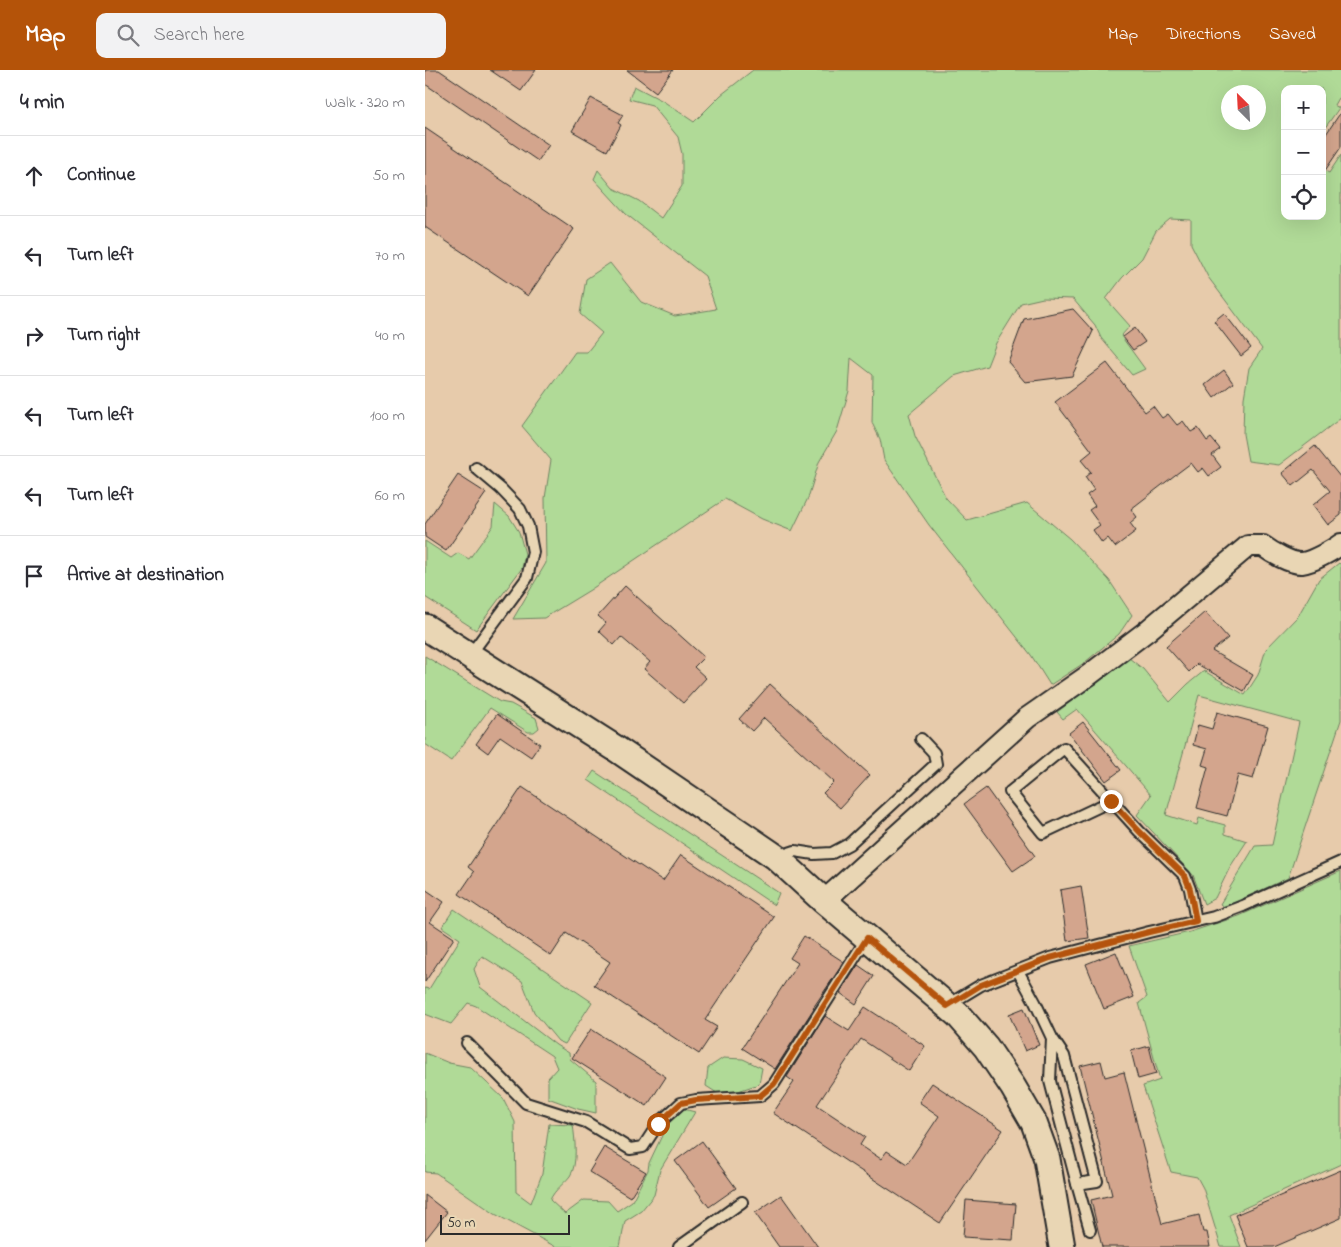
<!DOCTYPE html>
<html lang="en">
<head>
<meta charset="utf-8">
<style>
	:root { --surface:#fff; --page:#f2f2f3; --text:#2b2b33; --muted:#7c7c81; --line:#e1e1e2; --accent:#b45309 }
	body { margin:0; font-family:"Indie Flower",sans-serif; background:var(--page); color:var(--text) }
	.controls { position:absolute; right:15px; top:15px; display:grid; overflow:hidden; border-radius:10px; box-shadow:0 5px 20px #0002 }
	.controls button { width:45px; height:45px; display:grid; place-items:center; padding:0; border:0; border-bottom:1px solid var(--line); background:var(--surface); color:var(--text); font:25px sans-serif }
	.compass { position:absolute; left:796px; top:15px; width:45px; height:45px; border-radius:50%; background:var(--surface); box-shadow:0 5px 20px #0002; rotate:336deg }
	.scale { position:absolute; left:15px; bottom:12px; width:130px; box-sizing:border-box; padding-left:5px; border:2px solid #2b2b2b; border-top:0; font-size:14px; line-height:18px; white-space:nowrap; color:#2b2b2b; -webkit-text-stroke:4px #e9d6b4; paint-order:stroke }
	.stop { position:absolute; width:15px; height:15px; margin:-11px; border:4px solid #b45309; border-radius:50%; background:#fff }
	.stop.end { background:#b45309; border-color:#fff; box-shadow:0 1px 5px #0008 }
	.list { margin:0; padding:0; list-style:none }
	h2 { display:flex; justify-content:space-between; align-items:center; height:65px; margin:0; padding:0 20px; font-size:21px }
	h2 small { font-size:16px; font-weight:400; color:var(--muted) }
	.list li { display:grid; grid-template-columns:32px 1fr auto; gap:15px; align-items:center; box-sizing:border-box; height:80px; padding:0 20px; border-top:1px solid var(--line) }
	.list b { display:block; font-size:19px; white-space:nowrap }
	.list em { font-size:16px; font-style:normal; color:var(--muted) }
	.icon { flex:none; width:28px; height:28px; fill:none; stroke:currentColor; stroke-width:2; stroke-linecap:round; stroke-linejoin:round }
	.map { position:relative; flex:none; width:916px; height:1177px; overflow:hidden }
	header { display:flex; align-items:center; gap:30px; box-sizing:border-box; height:70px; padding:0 25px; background:var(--accent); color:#fff }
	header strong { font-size:24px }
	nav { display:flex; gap:28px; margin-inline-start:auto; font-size:18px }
	.search { width:350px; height:45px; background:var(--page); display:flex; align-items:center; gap:12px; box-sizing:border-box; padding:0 18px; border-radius:10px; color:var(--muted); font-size:19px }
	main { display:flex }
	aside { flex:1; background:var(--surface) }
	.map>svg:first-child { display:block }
</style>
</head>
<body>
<header>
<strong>Map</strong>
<div class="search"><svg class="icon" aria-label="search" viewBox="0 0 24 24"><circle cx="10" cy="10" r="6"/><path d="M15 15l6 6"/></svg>Search here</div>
<nav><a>Map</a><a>Directions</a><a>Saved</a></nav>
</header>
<main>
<aside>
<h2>4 min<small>Walk · 320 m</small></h2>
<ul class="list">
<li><svg class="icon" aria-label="ahead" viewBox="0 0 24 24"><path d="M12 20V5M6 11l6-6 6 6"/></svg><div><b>Continue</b></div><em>50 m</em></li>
<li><svg class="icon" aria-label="left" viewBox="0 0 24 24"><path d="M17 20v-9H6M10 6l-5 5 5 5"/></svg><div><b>Turn left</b></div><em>70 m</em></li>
<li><svg class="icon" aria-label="right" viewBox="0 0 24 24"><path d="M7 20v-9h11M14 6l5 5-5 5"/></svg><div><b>Turn right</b></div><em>40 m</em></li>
<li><svg class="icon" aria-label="left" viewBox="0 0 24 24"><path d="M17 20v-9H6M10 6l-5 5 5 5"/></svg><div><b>Turn left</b></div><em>100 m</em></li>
<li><svg class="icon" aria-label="left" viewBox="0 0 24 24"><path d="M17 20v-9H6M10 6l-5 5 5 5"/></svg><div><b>Turn left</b></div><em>60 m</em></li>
<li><svg class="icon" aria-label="arrive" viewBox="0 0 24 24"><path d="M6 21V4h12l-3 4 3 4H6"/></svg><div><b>Arrive at destination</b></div></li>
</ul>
</aside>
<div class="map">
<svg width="916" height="1177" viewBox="0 0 916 1177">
	<rect width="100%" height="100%" fill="#e7cbab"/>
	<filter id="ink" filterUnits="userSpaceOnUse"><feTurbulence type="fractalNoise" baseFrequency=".02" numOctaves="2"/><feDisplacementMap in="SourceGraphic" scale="10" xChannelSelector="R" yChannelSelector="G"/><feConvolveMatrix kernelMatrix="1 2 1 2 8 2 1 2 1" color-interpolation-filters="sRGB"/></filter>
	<g filter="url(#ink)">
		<g fill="#b0da97" stroke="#6e8261" fill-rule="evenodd">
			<path d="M 328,0 L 916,0 L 916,28 L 913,28 L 909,35 L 914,38 L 897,62 L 897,19 L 860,19 L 860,146 L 897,146 L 897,99 L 904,103 L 916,85 L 916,348 L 854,395 L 823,391 L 818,364 L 819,328 L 824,298 L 837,279 L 783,207 L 766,174 L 766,150 L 745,149 L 731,161 L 717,188 L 697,208 L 681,229 L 705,256 L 696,266 L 720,299 L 707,305 L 676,268 L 670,255 L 648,229 L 618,228 L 596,233 L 571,273 L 562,296 L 529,306 L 484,344 L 490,366 L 521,428 L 542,450 L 602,433 L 645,469 L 684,510 L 707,545 L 694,564 L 659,593 L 625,615 L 606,585 L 504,455 L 459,390 L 455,369 L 447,353 L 448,305 L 426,288 L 424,321 L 412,361 L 394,392 L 383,428 L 367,461 L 337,449 L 300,429 L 165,520 L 119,548 L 88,549 L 121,493 L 120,428 L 126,390 L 97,356 L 150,282 L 162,282 L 177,263 L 155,244 L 161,209 L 185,193 L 216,232 L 250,246 L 291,239 L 280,206 L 201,144 L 169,109 L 173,100 L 188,118 L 214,131 L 236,148 L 257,116 L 257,84 L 253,67 L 227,35 L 204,29 L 209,16 L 238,31 L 269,52 L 296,25 ZM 804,22 L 834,22 L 834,52 L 804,52 Z"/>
			<path d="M 70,434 L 84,446 L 94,462 L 100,484 L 97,498 L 51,560 L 0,527 L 0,471 L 26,488 L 33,483 L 44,489 L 68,456 Z"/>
			<path d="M 914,493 L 916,495 L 916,650 L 863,808 L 799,837 L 795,834 L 830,776 L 847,775 L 874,652 L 774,625 L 741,745 L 772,755 L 774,748 L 800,755 L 800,764 L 822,771 L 805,797 L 790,828 L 779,834 L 768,805 L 712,745 L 726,725 L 652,639 L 638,649 L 632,642 L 704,588 L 718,599 L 745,632 L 763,614 L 779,601 L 820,625 L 833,605 L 841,579 L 873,546 L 894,509 Z"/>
			<path d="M 0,586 L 75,632 L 86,634 L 111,648 L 114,658 L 109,662 L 103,662 L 65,638 L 26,691 L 0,674 Z"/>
			<path d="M 169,701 L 354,823 L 349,835 L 163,710 Z"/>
			<path d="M 916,801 L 916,1094 L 804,1145 L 816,1177 L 796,1177 L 778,1118 L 772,1107 L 746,1102 L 718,1016 L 735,1010 L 714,933 L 722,927 L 704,876 L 765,862 L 814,846 Z"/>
			<path d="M 29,839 L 167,932 L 140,974 L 133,971 L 109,942 L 97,911 L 57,886 L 49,899 L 55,917 L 131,975 L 144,983 L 145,989 L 171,1011 L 171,1043 L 153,1039 L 123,1028 L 123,1008 L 132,998 L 127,986 L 51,936 L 43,933 L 26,954 L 0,944 L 0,918 L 4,919 L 35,869 L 17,857 Z"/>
			<path d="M 0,983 L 24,993 L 45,997 L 78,1028 L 90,1052 L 91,1122 L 106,1133 L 117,1104 L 124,1054 L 148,1055 C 150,1068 153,1095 145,1106 C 138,1115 130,1119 125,1130 L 140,1144 L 159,1130 L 183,1131 L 192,1141 L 207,1131 L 223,1100 L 224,1093 L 242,1055 L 255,1038 L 270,1042 L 235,1100 L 229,1125 L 216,1141 L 200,1151 L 195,1177 L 131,1177 L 70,1144 L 11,1103 L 0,1102 Z"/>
			<path d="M 298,988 L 318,989 L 337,998 L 334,1014 L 313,1021 L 292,1023 L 281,1016 L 283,998 Z"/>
		</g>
		<g fill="#d3a58d" stroke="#2b2b2b">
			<path d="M 0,0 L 14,0 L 124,75 L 113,91 L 0,14 Z"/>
			<path d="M 65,0 L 111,0 L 96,21 Z"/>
			<path d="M 202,0 L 248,0 L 231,22 Z"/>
			<path d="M 166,28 L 198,45 L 193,53 L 196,55 L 182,81 L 147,61 Z"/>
			<path d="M 916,42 L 916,77 L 897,105 L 897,70 Z"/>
			<path d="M 0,58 L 149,159 L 103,226 L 0,157 Z"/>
			<path d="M 648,239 L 668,261 L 647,306 L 600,312 L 583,292 L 599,249 Z"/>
			<path d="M 799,243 L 826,278 L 816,286 L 789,251 Z"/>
			<path d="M 710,258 L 720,272 L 708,280 L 698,267 Z"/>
			<path d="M 682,293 L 720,342 L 728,336 L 737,348 L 743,344 L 752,355 L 758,351 L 766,362 L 773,358 L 782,371 L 786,368 L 795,379 L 787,385 L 796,397 L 784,406 L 778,398 L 773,402 L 766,393 L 750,405 L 706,439 L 712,447 L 705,453 L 711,461 L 690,477 L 683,468 L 677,473 L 668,460 L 675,455 L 664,440 L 670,436 L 662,425 L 669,420 L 660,407 L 666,402 L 656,390 L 667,381 L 630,332 Z"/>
			<path d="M 799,300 L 808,313 L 789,328 L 780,315 Z"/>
			<path d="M 890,376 L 916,408 L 916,445 L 903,455 L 888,435 L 905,421 L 888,400 L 868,416 L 857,403 Z"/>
			<path d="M 33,405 L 61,423 L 21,481 L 0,467 L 0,454 Z"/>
			<path d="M 200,516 L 279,587 L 269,597 L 281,608 L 258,633 L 219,599 L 225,592 L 196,567 L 189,575 L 174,561 L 181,553 L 173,546 Z"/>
			<path d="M 780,542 L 803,568 L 787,581 L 828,605 L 819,621 L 772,594 L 764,602 L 741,576 Z"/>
			<path d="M 345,614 L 445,705 L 415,738 L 398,723 L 409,712 L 339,648 L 327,661 L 314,649 Z"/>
			<path d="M 792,642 L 843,656 L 828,709 L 813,705 L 802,746 L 772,738 L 783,697 L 777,695 L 782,679 L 768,675 L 773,655 L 787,659 Z"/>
			<path d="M 72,644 L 115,674 L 106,687 L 75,666 L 63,683 L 51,674 Z"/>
			<path d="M 658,652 L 696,700 L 681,711 L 644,663 Z"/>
			<path d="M 97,717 L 238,811 L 256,785 L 349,847 L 280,950 L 292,957 L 274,984 L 169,915 L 185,892 L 141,863 L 126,886 L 34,824 L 49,802 L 43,797 Z"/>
			<path d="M 561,718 L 610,786 L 588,801 L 539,734 Z"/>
			<path d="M 656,816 L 664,868 L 642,871 L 635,820 Z"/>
			<path d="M 0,819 L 19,832 L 5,852 L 29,868 L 0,912 Z"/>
			<path d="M 379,866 L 419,892 L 388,938 L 389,938 L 350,999 L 317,978 L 373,893 L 365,888 Z"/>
			<path d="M 691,882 L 709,927 L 679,939 L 661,894 Z"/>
			<path d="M 433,895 L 449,906 L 431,934 L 415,923 Z"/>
			<path d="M 440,937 L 500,976 L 484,1001 L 436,969 L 392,1035 L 440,1067 L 435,1075 L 456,1089 L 462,1081 L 482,1094 L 514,1046 L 494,1032 L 507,1013 L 578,1060 L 515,1153 L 348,1043 L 369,1012 L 362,1007 L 400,946 L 424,961 Z"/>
			<path d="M 599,938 L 614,975 L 600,981 L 584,944 Z"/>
			<path d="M 166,959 L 241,1007 L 222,1036 L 147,988 Z"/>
			<path d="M 724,976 L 731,1004 L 713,1009 L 706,981 Z"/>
			<path d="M 676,991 L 680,1007 L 699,1002 L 737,1154 L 774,1145 L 778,1162 L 782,1162 L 785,1177 L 677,1177 L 666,1130 L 687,1125 L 655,996 Z"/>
			<path d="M 277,1071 L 311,1118 L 284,1137 L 250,1091 Z"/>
			<path d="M 179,1077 L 221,1102 L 205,1127 L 164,1102 Z"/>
			<path d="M 916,1100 L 916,1148 L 849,1177 L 823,1177 L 810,1145 Z"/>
			<path d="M 0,1125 L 22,1142 L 0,1170 Z"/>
			<path d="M 356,1125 L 393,1177 L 354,1177 L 330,1143 Z"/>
			<path d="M 541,1130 L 591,1134 L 588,1170 L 538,1167 Z"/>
		</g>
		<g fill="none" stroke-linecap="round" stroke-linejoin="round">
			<g stroke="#2b2b2b" stroke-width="14">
				<g id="service">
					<path d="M 45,585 L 102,508 L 108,482 L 103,456 L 95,439 L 76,419 L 51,398"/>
					<path d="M 686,731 L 618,763 L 585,722 L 639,678 L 714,761 L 760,806 L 765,819 L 771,851"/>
					<path d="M 352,787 L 370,781 L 389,784 L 407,783 L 424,774 L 511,694 L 509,683 L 496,669"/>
					<path d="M 593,901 L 610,932 L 627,968 L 639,986 L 672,1111 L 652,1114 L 665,1160"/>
					<path d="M 523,935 L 556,915 L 625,888 L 724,862 L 789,847 L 818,836 L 916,792"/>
					<path d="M 627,968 L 625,1011 L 652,1114"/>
					<path d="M 42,973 L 101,1033 L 161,1052 L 205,1079 L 218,1077 L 233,1054 L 256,1033 L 271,1030 L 335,1026 L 349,1014 L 442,868"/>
					<path d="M 254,1177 L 317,1132"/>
				</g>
			</g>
			<g stroke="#2b2b2b" stroke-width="24">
				<path id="minor" d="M 399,831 L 602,648 L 664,605 L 722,561 L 823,476 L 838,476 C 846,482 866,494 877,493 C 887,492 908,480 916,474"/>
			</g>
			<g stroke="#2b2b2b" stroke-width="29">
				<path id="tertiary" d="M 0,557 L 190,678 L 351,787 L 399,831 L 533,945 L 561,977 L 588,1017 L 609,1053 L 622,1089 L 637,1177"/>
			</g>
			<use href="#service" stroke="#e9d6b4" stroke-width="10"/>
			<use href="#minor" stroke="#e9d6b4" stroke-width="20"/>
			<use href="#tertiary" stroke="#e9d6b4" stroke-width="25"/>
		</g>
	</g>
	<g fill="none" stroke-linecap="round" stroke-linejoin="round" filter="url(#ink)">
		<path stroke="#b45309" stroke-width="6" d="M 233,1054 L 256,1033 L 271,1030 L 335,1026 L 349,1014 L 442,868 L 522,936 L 556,915 L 625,888 L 724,862 L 771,851 L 765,819 L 760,806 L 714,761 L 686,731"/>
	</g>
</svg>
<div class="controls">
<button>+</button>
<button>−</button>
<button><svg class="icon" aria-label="locate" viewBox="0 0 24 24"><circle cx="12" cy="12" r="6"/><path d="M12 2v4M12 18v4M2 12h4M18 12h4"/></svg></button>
</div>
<svg class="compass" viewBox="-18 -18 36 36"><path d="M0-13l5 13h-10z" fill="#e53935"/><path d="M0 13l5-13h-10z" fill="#7c7c81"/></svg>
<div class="scale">50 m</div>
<div class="stop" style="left:233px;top:1054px"></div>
<div class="stop end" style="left:686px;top:731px"></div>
</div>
</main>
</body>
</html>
